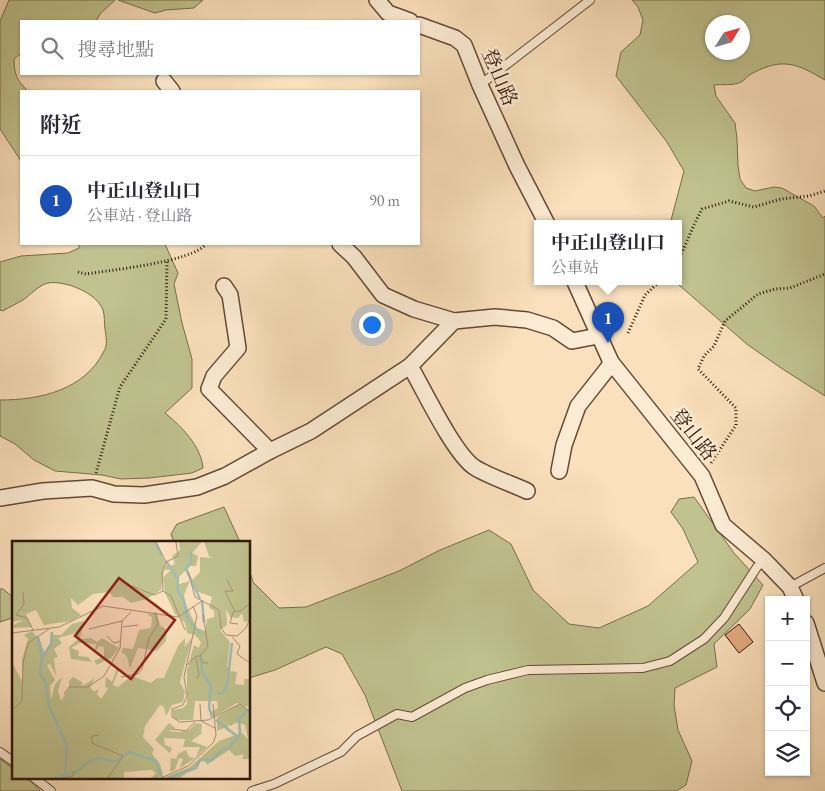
<!DOCTYPE html>
<html lang="zh-TW">
<head>
<meta charset="utf-8">
<style>
	:root { --surface:#fff; --page:#f2f2f3; --text:#2b2b33; --muted:#7c7c81; --line:#e1e1e2; --accent:#db2777 }
	body { margin:0; font-family:"EB Garamond","Noto Serif TC",serif; background:var(--page); color:var(--text) }
	.controls { position:absolute; right:15px; bottom:15px; display:grid; overflow:hidden; border-radius:0px; box-shadow:0 1px 4px #0004 }
	.controls button { width:45px; height:45px; display:grid; place-items:center; padding:0; border:0; border-bottom:1px solid var(--line); background:var(--surface); color:var(--text); font:25px sans-serif }
	.compass { position:absolute; left:705px; top:15px; width:45px; height:45px; border-radius:50%; background:var(--surface); box-shadow:0 1px 4px #0004; rotate:53deg }
	.you { position:absolute; left:371px; top:324px; width:18px; height:18px; margin:-12px; border:4px solid #fff; border-radius:50%; background:#1a73e8; box-shadow:0 0 0 8px #1a73e833 }
	.badge { display:grid; place-items:center; width:32px; height:32px; border-radius:50%; background:var(--accent); color:#fff; font-size:16px; font-weight:700 }
	.pin { position:absolute; translate:-50% -41px; filter:drop-shadow(0 1px 2px #0008) }
	.pin::after { content:''; position:absolute; top:26px; width:18px; height:15px; background:inherit; clip-path:polygon(0 0,100% 0,50% 100%) }
	.popup { position:absolute; left:534px; top:220px; width:148px; height:65px; box-sizing:border-box; display:grid; place-content:center; border-radius:0px; background:var(--surface); filter:drop-shadow(0 1px 4px #0005); font-size:16px; white-space:nowrap; color:var(--muted) }
	.popup b { font-size:19px; color:var(--text) }
	.popup::after { content:''; position:absolute; left:50%; top:100%; margin-left:-10px; border:10px solid transparent; border-top-color:var(--surface) }
	.list { margin:0; padding:0; list-style:none }
	h2 { display:flex; justify-content:space-between; align-items:center; height:65px; margin:0; padding:0 20px; font-size:21px }
	h2 small { font-size:16px; font-weight:400; color:var(--muted) }
	.list li { display:grid; grid-template-columns:32px 1fr auto; gap:15px; align-items:center; box-sizing:border-box; height:90px; padding:0 20px; border-top:1px solid var(--line) }
	.list b { display:block; font-size:19px; white-space:nowrap }
	.list p { margin:0; font-size:16px; white-space:nowrap; color:var(--muted) }
	.list em { font-size:16px; font-style:normal; color:var(--muted) }
	.icon { flex:none; width:28px; height:28px; fill:none; stroke:currentColor; stroke-width:2; stroke-linecap:round; stroke-linejoin:round }
	.map { position:relative; flex:none; width:825px; height:791px; overflow:hidden }
	.search { position:absolute; background:var(--surface); box-shadow:0 1px 4px #0004; left:20px; top:20px; width:400px; height:55px; display:flex; align-items:center; gap:12px; box-sizing:border-box; padding:0 18px; border-radius:0px; color:var(--muted); font-size:19px }
	.panel { position:absolute; background:var(--surface); box-shadow:0 1px 4px #0004; left:20px; top:90px; width:400px; height:155px; border-radius:0px }
	.map>svg:first-child { display:block }
</style>
</head>
<body>
<div class="map">
<svg width="825" height="791" viewBox="0 0 825 791">
	<rect width="100%" height="100%" fill="#fae0bc"/>
	<filter id="stains"><feTurbulence type="fractalNoise" baseFrequency=".004" numOctaves="4"/><feColorMatrix values="0 0 0 0 .2 0 0 0 0 .09 0 0 0 0 .02 0 0 0 .5 -.17"/></filter>
	<radialGradient id="worn" r=".72"><stop offset=".6" stop-color="#630" stop-opacity="0"/><stop offset="1" stop-color="#630" stop-opacity=".3"/></radialGradient>
	<g fill="#c0c28f" stroke="#786d4c" fill-rule="evenodd">
		<path d="M 9,0 L 115,0 L 100,14 L 96,21 L 21,21 L 21,53 L 14,59 C 14,74 17,81 28,91 L 21,91 L 21,161 L 0,129 L 0,21 Z"/>
		<path d="M 118,0 L 203,0 L 194,8 L 166,10 L 155,13 Z"/>
		<path d="M 632,0 L 825,0 L 825,80 C 798,64 783,57 753,73 C 748,75 745,80 741,82 C 733,86 722,84 714,85 L 716,96 L 735,123 L 737,139 L 738,165 L 740,179 L 746,188 L 755,191 L 774,187 L 782,188 L 814,206 L 823,218 L 825,216 L 825,396 L 784,370 L 748,345 L 679,285 L 678,281 L 678,224 L 670,224 L 684,171 L 667,142 L 616,76 L 621,52 L 640,35 L 643,20 L 638,7 ZM 742,22 L 742,52 L 712,52 L 712,22 Z"/>
		<path d="M 79,244 L 165,244 L 178,273 L 174,284 L 182,323 L 192,359 L 192,388 L 165,413 C 182,427 201,446 203,468 L 192,473 L 149,478 L 121,479 L 102,475 L 55,471 L 34,460 L 15,444 L 0,436 L 0,400 C 40,400 85,390 104,351 C 108,345 106,336 105,329 C 104,323 105,316 103,310 C 97,293 65,280 48,283 C 39,285 30,295 23,300 C 16,304 9,307 3,311 L 0,310 L 0,262 L 21,256 L 68,253 L 79,248 Z"/>
		<path d="M 694,497 L 734,553 L 763,585 L 750,609 L 714,644 L 717,667 L 675,688 L 674,705 L 678,730 L 692,761 L 686,785 L 676,791 L 402,791 L 365,695 L 342,654 L 326,647 L 275,670 L 249,678 L 249,569 L 253,582 L 279,608 L 306,607 L 399,571 L 440,550 L 489,530 L 511,544 L 533,590 L 569,624 L 599,628 L 648,606 L 698,562 L 683,529 L 671,512 L 679,499 Z"/>
		<path d="M 224,507 L 240,542 L 174,542 L 171,534 L 177,524 Z"/>
		<path d="M 0,589 L 3,589 L 14,598 L 14,616 L 12,618 L 0,622 Z"/>
		<path d="M 0,759 L 14,769 L 14,777 C 27,777 32,781 40,791 L 0,791 Z"/>
	</g>
	<path fill="#e4ab80" stroke="#2f180a" d="M 739,624 L 753,642 L 739,653 L 725,635 Z"/>
	<g fill="none" stroke-linecap="round" stroke-linejoin="round">
		<g stroke="#624a36" stroke-width="10">
			<g id="service">
				<path d="M 480,85 L 590,0"/>
				<path d="M 790,587 L 825,568"/>
				<path d="M 0,752 L 14,762"/>
				<path d="M 33,777 L 51,791"/>
				<path d="M 252,791 L 274,784 L 341,752 L 357,736 L 397,714 L 412,717 L 465,688 L 487,680 L 528,670 L 643,668 L 670,661 L 704,639 L 724,618 L 757,567 L 764,560"/>
			</g>
		</g>
		<g stroke="#624a36" stroke-width="18">
			<g id="minor">
				<path d="M 377,0 L 388,13 L 410,21"/>
				<path d="M 419,25 L 455,38 L 464,45 L 480,85 L 517,166 L 547,224"/>
				<path d="M 164,81 L 172,91"/>
				<path d="M 340,244 L 354,257 L 383,295 L 414,309 L 454,321"/>
				<path d="M 575,282 L 611,362 L 702,476 L 723,525 L 764,560 L 790,587 L 796,600"/>
				<path d="M 224,286 L 230,295 L 238,348 L 214,376 L 209,389 L 270,451"/>
				<path d="M 410,366 C 424,390 453,452 474,467 C 488,476 512,484 527,491"/>
				<path d="M 559,471 L 564,445 L 578,406 L 608,368 L 611,362"/>
				<path d="M 0,498 L 43,491 L 92,488 L 114,494 L 144,495 L 197,487 L 225,476 L 270,451 L 311,431 L 410,366 L 454,321 L 495,317 L 527,320 L 553,328 L 572,341 L 598,336"/>
				<path d="M 806,623 L 825,683"/>
			</g>
		</g>
		<g stroke="#2f180a" stroke-width="3" stroke-dasharray="1 2.5" stroke-linecap="butt">
			<path d="M 678,260 C 687,243 693,225 702,209 L 729,201 L 754,207 L 781,199 L 809,196 L 825,191"/>
			<path d="M 78,272 L 86,274 C 111,270 192,262 206,244"/>
			<path d="M 628,333 L 645,295 L 659,282"/>
			<path d="M 711,463 L 736,425 L 736,408 L 698,369 L 704,356 L 714,346 L 725,321 L 758,294 L 775,289 L 790,288 L 825,274"/>
			<path d="M 96,473 L 120,387 L 166,319 L 167,261"/>
		</g>
		<use href="#service" stroke="#fcebd3" stroke-width="8"/>
		<use href="#minor" stroke="#fcebd3" stroke-width="15"/>
	</g>
	<g text-anchor="middle" stroke-width="5" stroke-linejoin="round" paint-order="stroke">
		<g font-size="20" fill="#2f180a" stroke="#fcebd3">
			<text transform="translate(500 77) rotate(67)" y="7">登山路</text>
			<text transform="translate(694 434) rotate(52)" y="7">登山路</text>
		</g>
	</g>
	<g transform="translate(12 541)">
		<rect width="238" height="238" fill="#fae0bc"/>
		<path d="M 0,1 L 142,1 L 153,21 L 149,49 L 135,58 L 119,62 L 111,56 L 101,56 L 97,51 L 81,53 L 66,64 L 59,57 L 60,67 L 69,74 L 59,80 L 32,84 L 24,69 L 14,73 L 20,86 L 3,87 L 0,85 L 11,79 L 0,81 ZM 167,1 L 190,1 L 180,12 L 186,15 L 184,25 L 178,25 L 166,37 L 167,43 L 178,40 L 172,54 L 174,64 L 185,87 L 193,90 L 195,78 L 202,76 L 202,70 L 197,67 L 200,56 L 184,50 L 180,39 L 188,31 L 188,16 L 201,17 L 197,15 L 192,1 L 237,1 L 237,80 L 232,81 L 230,72 L 226,77 L 218,76 L 214,68 L 215,84 L 208,89 L 218,101 L 215,125 L 218,130 L 225,131 L 223,143 L 232,144 L 232,138 L 237,138 L 237,166 L 225,162 L 201,176 L 199,171 L 206,167 L 205,160 L 183,160 L 181,179 L 165,179 L 161,176 L 161,169 L 171,167 L 175,163 L 175,129 L 182,104 L 187,107 L 189,101 L 183,94 L 175,92 L 173,82 L 163,73 L 153,52 L 151,36 L 159,29 L 152,29 L 155,22 L 157,25 L 163,23 L 160,15 L 168,9 ZM 135,73 L 145,73 L 148,84 L 155,89 L 154,100 L 145,110 L 126,107 L 118,128 L 115,115 L 109,111 L 111,107 L 121,108 L 127,89 L 139,87 L 140,76 ZM 72,80 L 68,98 L 79,97 L 85,101 L 90,97 L 107,107 L 99,117 L 85,124 L 82,120 L 92,115 L 92,106 L 87,105 L 82,113 L 84,103 L 68,102 L 59,107 L 67,110 L 66,115 L 76,116 L 80,121 L 59,118 L 57,106 L 65,99 L 64,92 L 46,97 L 50,102 L 42,108 L 46,116 L 42,117 L 44,135 L 38,123 L 35,124 L 43,139 L 38,145 L 39,159 L 43,143 L 50,136 L 46,150 L 49,160 L 57,147 L 57,140 L 61,136 L 70,141 L 71,145 L 83,137 L 78,146 L 82,151 L 87,148 L 85,153 L 89,158 L 96,148 L 93,145 L 94,136 L 100,141 L 105,127 L 107,128 L 101,144 L 106,146 L 120,135 L 139,142 L 145,137 L 152,137 L 166,105 L 173,97 L 173,106 L 180,96 L 168,141 L 173,151 L 171,161 L 160,164 L 154,175 L 152,166 L 148,164 L 133,185 L 131,196 L 142,208 L 140,213 L 148,223 L 151,234 L 146,237 L 139,237 L 144,232 L 140,229 L 112,231 L 112,237 L 0,237 L 0,121 L 10,140 L 10,118 L 16,98 L 12,94 L 20,90 L 29,101 L 32,111 L 37,108 L 41,94 L 49,94 L 60,83 ZM 225,164 L 232,164 L 238,172 L 237,218 L 230,218 L 232,213 L 223,215 L 217,209 L 195,224 L 193,220 L 190,220 L 168,237 L 151,237 L 178,226 L 207,200 L 230,192 L 236,198 L 233,184 L 226,181 L 218,185 L 209,178 L 217,185 L 205,190 L 205,176 ZM 157,182 L 163,187 L 157,190 L 168,191 L 177,189 L 184,182 L 190,183 L 189,193 L 179,200 L 195,206 L 184,216 L 188,206 L 171,206 L 173,198 L 152,197 L 153,204 L 160,207 L 158,212 L 143,199 ZM 174,209 L 177,216 L 183,217 L 168,227 L 171,218 L 167,217 L 163,229 L 158,231 L 159,217 L 164,218 L 166,213 Z" fill="#c0c28f"/>
		<path fill="none" stroke="#9ebdb4" stroke-width="2.5" d="M 143,1 L 150,15M 179,10 L 179,21 L 174,28 L 188,58M 154,20 L 166,38 L 165,48 L 172,60 L 176,79 L 189,93M 190,59 L 192,82M 26,96 L 30,117 L 28,133 L 34,142 L 36,163 L 55,205 L 53,232M 188,113 L 190,131 L 199,145 L 197,166 L 200,176M 30,117 L 39,103 L 40,91M 206,153 L 211,152 L 215,145 L 220,102M 204,179 L 226,196M 42,237 L 64,231 L 78,220 L 87,217 L 103,221 L 117,211 L 144,220 L 150,237M 156,237 L 184,227 L 188,219 L 200,219 L 209,210 L 217,207 L 228,193 L 227,177 L 238,168"/>
		<path fill="none" stroke="#a99075" stroke-width="1" d="M 144,1 L 154,21 L 150,32 L 151,50 L 159,55 L 173,89M 154,21 L 166,15 L 164,1M 176,30 L 183,56 L 207,69 L 209,87 L 214,94 L 225,95 L 234,87 L 238,77M 215,39 L 221,50 L 213,50 L 223,71M 120,45 L 142,54 L 151,50M 11,51 L 12,63 L 4,74 L 15,77 L 21,89M 181,65 L 185,75 L 172,136 L 175,155 L 171,164 L 160,168 L 160,176 L 168,181 L 196,179 L 228,163 L 238,171M 191,73 L 196,106 L 188,115 L 191,122 L 196,122M 226,83 L 218,82 L 221,71 L 228,70 L 238,63M 111,86 L 126,84M 77,88 L 110,80M 0,92 L 47,86 L 91,65 L 166,76 L 190,60M 95,95 L 102,102 L 109,100M 220,96 L 228,105 L 225,113 L 238,122M 184,117 L 187,135 L 184,137M 175,124 L 184,115 L 188,115M 109,136 L 126,133 L 130,128 L 137,97 L 146,83 L 143,71M 52,153 L 57,146 L 76,146 L 92,135 L 108,107 L 110,80 L 119,71M 188,163 L 189,180M 0,169 L 10,160 L 11,122 L 16,102 L 37,88M 189,180 L 203,187M 160,188 L 174,190 L 183,181M 87,194 L 80,195 L 80,202 L 111,215 L 96,237M 50,237 L 61,235 L 62,230M 149,237 L 176,225 L 201,202 L 204,194 L 201,163"/>
		<path fill="#8f2418" fill-opacity="0.15" stroke="#8f2418" stroke-width="2.5" d="M 107,37 L 163,79 L 119,138 L 63,95 Z"/>
		<rect width="238" height="238" fill="none" stroke="#2f180a" stroke-width="2.5"/>
	</g>
	<rect width="100%" height="100%" filter="url(#stains)"/>
	<rect width="100%" height="100%" fill="url(#worn)"/>
</svg>
<div class="controls">
<button>+</button>
<button>−</button>
<button><svg class="icon" aria-label="locate" viewBox="0 0 24 24"><circle cx="12" cy="12" r="6"/><path d="M12 2v4M12 18v4M2 12h4M18 12h4"/></svg></button>
<button><svg class="icon" aria-label="layers" viewBox="0 0 24 24"><path d="M12 4l9 5-9 5-9-5zM3 14l9 5 9-5"/></svg></button>
</div>
<svg class="compass" viewBox="-18 -18 36 36"><path d="M0-13l5 13h-10z" fill="#e53935"/><path d="M0 13l5-13h-10z" fill="#7c7c81"/></svg>
<div class="you"></div>
<div class="pin badge" style="left:608px;top:343px;background:#1a4fb4">1</div>
<div class="popup"><b>中正山登山口</b>公車站</div>
<div class="search"><svg class="icon" aria-label="search" viewBox="0 0 24 24"><circle cx="10" cy="10" r="6"/><path d="M15 15l6 6"/></svg>搜尋地點</div>
<section class="panel">
<h2>附近<small></small></h2>
<ul class="list">
<li><span class="badge" style="background:#1a4fb4">1</span><div><b>中正山登山口</b><p>公車站 · 登山路</p></div><em>90 m</em></li>
</ul>
</section>
</div>
</body>
</html>
